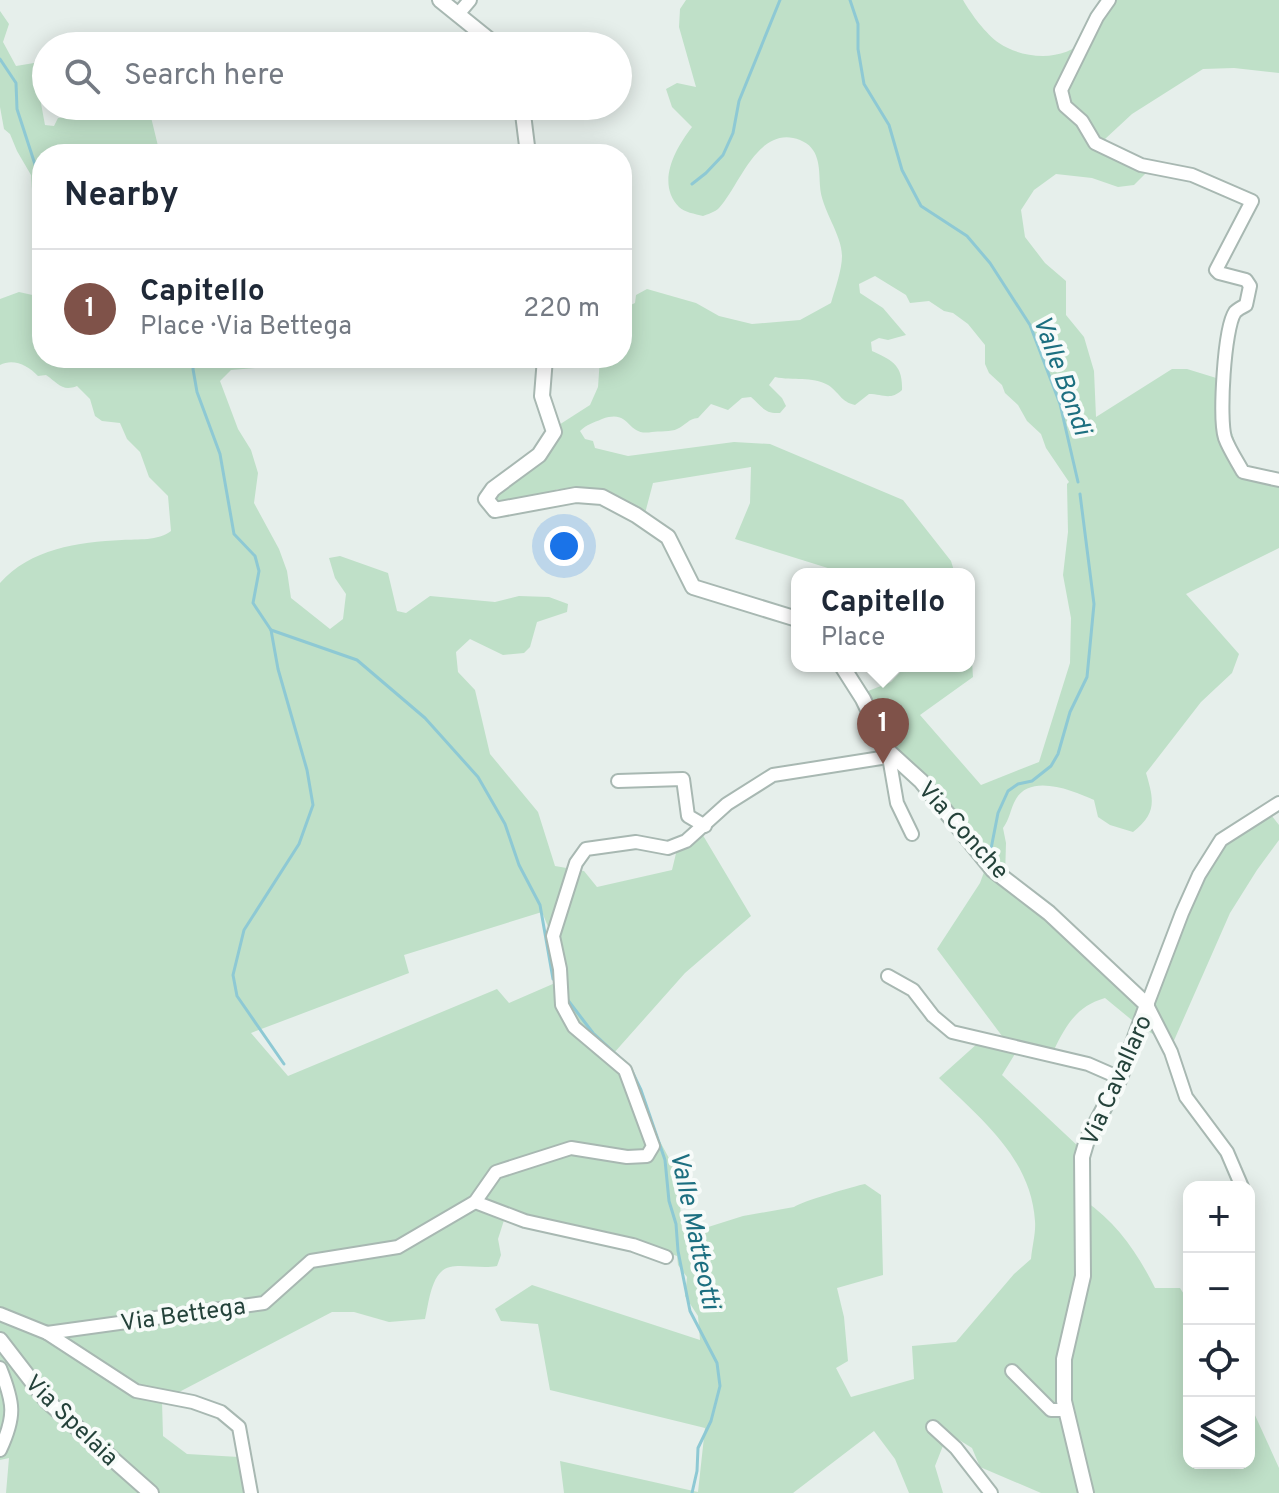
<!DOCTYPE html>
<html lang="en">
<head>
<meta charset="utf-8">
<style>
	:root { --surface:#fff; --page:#f6f6f7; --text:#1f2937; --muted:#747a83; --line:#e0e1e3; --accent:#7f5249 }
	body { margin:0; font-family:Overpass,sans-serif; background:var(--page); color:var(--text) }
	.controls { position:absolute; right:24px; bottom:24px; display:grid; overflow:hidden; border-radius:16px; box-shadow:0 4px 20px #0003 }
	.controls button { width:72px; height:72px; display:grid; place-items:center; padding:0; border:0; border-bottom:2px solid var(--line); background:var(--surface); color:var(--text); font:40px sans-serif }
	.you { position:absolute; left:564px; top:546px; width:28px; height:28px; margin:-20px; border:6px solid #fff; border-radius:50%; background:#1a73e8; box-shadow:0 0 0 12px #1a73e833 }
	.badge { display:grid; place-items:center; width:52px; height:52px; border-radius:50%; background:var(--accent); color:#fff; font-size:26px; font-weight:700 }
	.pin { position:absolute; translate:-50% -66px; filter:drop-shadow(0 2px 4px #0008) }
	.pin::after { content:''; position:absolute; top:42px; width:28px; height:24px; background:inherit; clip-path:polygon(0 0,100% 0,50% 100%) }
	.popup { position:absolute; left:791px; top:568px; width:184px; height:104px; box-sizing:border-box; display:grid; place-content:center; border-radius:16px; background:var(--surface); filter:drop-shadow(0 2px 6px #0005); font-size:26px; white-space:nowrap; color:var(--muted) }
	.popup b { font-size:30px; color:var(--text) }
	.popup::after { content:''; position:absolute; left:50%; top:100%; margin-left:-16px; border:16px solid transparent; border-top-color:var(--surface) }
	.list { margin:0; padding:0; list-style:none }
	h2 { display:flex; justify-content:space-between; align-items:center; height:104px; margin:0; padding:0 32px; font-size:34px }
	h2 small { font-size:26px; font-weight:400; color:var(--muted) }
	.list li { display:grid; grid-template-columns:52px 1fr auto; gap:24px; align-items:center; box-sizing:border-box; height:120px; padding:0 32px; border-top:2px solid var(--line) }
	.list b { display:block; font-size:30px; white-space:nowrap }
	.list p { margin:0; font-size:26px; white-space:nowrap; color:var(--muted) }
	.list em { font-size:26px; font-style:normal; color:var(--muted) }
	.icon { flex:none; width:44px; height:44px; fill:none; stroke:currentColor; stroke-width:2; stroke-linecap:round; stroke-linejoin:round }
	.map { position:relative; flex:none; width:1279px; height:1493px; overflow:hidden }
	.search { position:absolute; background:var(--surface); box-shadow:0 4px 20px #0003; left:32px; top:32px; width:600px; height:88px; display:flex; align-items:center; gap:20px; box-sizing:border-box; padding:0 28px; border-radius:44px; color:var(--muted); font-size:30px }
	.panel { position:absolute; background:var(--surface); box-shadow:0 4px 20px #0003; left:32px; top:144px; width:600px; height:224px; border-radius:32px }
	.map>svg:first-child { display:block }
</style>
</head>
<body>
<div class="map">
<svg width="1279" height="1493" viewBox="0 0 1279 1493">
	<rect width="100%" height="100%" fill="#e6efeb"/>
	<g fill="#bfe0c8" fill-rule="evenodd">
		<path d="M 686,0 L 963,0 C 971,14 986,34 999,43 C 1022,59 1066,63 1085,38 C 1093,27 1099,12 1105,0 L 1279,0 L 1279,73 L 1234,68 L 1203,69 L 1132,114 L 1105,139 L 1151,168 L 1134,185 L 1118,187 L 1092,178 L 1056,174 L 1034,190 L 1021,210 L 1025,237 L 1045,263 L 1066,281 L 1066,315 L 1084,337 L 1094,371 L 1096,417 L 1172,369 L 1187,369 L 1226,381 L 1220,398 L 1248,480 L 1279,484 L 1279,548 L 1186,594 L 1239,654 L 1232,673 L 1201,702 L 1146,773 C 1154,800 1157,813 1133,832 L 1110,825 L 1098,817 L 1094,800 C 1074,791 1031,773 1016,799 C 1010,809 1010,819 1003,828 L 1006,843 L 1005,877 L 1142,1006 L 1223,833 L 1265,807 L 1279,825 L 1279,840 L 1257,870 L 1230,913 L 1172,1045 L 1139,1026 L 1105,998 C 1077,1006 1066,1025 1054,1050 L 1018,1049 L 1002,1075 L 1080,1148 L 1084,1200 C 1117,1223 1137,1252 1155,1288 L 1180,1288 L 1189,1302 L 1189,1463 L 1249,1463 L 1249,1415 L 1254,1413 L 1279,1468 L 1279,1493 L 1041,1493 L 980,1467 L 972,1448 L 948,1433 L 935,1466 L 943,1493 L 909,1493 L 895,1459 L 874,1431 L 793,1493 L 564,1493 L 560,1461 L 698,1492 L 705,1428 L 550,1390 L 538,1324 L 501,1321 L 495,1309 L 532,1285 L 700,1340 L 698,1316 L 685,1296 L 687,1277 L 678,1265 L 677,1256 L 610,1232 L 505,1217 L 498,1239 L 501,1255 L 497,1266 C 482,1269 462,1264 450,1267 C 431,1271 429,1303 425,1319 L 389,1322 L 354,1312 L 332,1312 L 162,1401 L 163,1436 L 187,1454 L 239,1457 L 247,1493 L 6,1493 L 9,1458 L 0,1460 L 0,583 C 30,549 78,542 122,540 C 138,539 158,541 171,531 L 168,496 L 149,477 L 140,452 L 127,439 L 120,423 L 102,421 L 95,416 L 90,399 L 77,386 C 62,392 58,383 46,375 L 38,376 C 28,365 13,358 0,365 L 0,299 L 19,292 L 37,296 L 42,293 L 42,358 L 262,358 L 255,368 L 231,370 L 220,381 L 238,429 L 251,450 L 258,473 L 254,503 L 279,549 L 287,571 L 291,598 L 330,629 L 343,619 L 346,594 L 335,578 L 329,558 L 340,556 L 388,573 L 397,611 L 406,613 L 430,596 L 495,602 L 519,596 L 549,597 L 568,604 L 567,612 L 537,622 L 530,647 L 524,653 L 503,655 L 470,639 L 456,652 L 458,672 L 475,690 L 490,754 L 538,812 L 555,866 L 584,871 L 597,887 L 672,870 L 678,845 L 701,832 L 751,916 L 685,973 L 613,1054 L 678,1175 L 682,1231 L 694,1226 L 705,1228 L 743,1216 L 794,1207 C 800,1202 855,1186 865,1184 L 881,1195 L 883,1275 L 837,1288 L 844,1317 L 848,1361 L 836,1368 L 851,1397 L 914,1379 L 912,1346 L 956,1342 L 1014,1274 L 1031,1259 C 1032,1247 1036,1233 1035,1221 C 1031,1158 981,1119 939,1078 L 978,1043 L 995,1044 L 1002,1036 L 937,949 L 980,883 L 987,864 L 888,755 L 858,695 L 891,682 L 906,666 L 969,666 L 969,613 L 973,677 L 920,715 L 981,785 L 1039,762 L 1070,663 L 1071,618 L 1063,575 L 1068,532 L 1067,484 L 1069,482 L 1046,448 L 1041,434 L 1027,421 L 1018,405 L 1005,393 L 1002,385 L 989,373 L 985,364 L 985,345 L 968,324 L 953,313 L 944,311 L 929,301 L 910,303 L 906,295 L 875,276 L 859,284 L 860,293 L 883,308 L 906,335 L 888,340 L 879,338 L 871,342 L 872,351 C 891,360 903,364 902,390 C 890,401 883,394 869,394 L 855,405 C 841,402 839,392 828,385 C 812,376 793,381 775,377 L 769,385 L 782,398 L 786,406 L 780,413 C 764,414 762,406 751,397 L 742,398 L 728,410 L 711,404 L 698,418 C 688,419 686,425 677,429 C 672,432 658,431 652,432 C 625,437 632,408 602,419 C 593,423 587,424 580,431 L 585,439 L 593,441 L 595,448 L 628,456 L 734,442 L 770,444 L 903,500 L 951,561 L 955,574 L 847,574 L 735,539 L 750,503 L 751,467 L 653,483 L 643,521 L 598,498 L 558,489 L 505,511 L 483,498 L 543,443 L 551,430 L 590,405 L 598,387 L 600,358 L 622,358 L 622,309 L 635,303 L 636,295 L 647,289 L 696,303 L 719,316 L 752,324 L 800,320 L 831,303 C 835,289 842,270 842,256 C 842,234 821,209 820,186 C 819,167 820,148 800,140 C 758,124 740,185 719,208 C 715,212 708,214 703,216 C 695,214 684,212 679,207 C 656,183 675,149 692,127 L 672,107 L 666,89 L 677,83 L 696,87 L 679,27 L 680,9 ZM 542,912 L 555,944 L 562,980 L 509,1003 L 497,989 L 288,1076 L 251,1033 L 409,973 L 404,955 Z"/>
		<path d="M 0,11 L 9,24 L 3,42 L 16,66 L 34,63 L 42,67 L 46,78 L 46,94 L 40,98 L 45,125 L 54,126 L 58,118 L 68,117 L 74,111 L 75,106 L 152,106 L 150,113 L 158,146 L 178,151 L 196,145 L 214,154 L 42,154 L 42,251 L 35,234 L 31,175 L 17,151 L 10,134 L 4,129 L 0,107 Z"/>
	</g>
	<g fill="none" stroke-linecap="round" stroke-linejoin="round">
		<g stroke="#8ec9d4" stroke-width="3">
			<path d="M 850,0 L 858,24 L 858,49 L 864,84 L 889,125 L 902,170 L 921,206 L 967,236 L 990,263 L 1030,325 L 1060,404 L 1078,482"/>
			<path d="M 0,59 L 16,83 L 17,109 L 42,186"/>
			<path d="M 692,184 L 706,173 L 723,155 L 733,133 L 739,101 L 780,0"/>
			<path d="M 194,358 L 193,369 L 197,392 L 220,454 L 234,534 L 255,556 L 259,571 L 253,603 L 271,630 L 278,669 L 307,770 L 313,805 L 299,844 L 244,930 L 233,975 L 237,996 L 284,1064"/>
			<path d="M 271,630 L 357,660 L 425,718 L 478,777 L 505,824 L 519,865 L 540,905 L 553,979"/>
			<path d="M 990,854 L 998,813 L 1008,791 L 1018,784 L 1032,781 L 1051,766 L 1058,754 L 1070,712 L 1087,677 L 1094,604 L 1080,494"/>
			<path d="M 567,999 L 593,1033 L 630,1067 L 641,1090 L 665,1160 L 669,1201 L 676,1224 L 678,1251 L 690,1311 L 717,1363 L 720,1386 L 711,1421 L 698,1448 L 697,1471 L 692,1493"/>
		</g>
		<g stroke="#a8b8b2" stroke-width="16">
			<g id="minor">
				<path d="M 1109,0 L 1097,17 L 1061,90 L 1065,106 L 1082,121 L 1095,143 L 1141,165 L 1192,175 L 1252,201 L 1216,270 L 1219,273 L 1246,280 L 1250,286 L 1246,305 C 1242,307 1238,309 1235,312 C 1224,328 1219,419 1225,438 C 1229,449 1237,461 1243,472 L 1279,480"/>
				<path d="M 459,13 L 470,0"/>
				<path d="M 888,751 L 897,803 L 912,834"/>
				<path d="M 618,781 L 683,779 L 688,816 L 705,826"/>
				<path d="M 888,976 L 913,990 L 933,1016 L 952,1032 L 1088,1064 L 1120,1078"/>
				<path d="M 1242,1187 L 1227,1152 L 1186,1097 L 1171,1052 L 1147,1005 L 1182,913 L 1199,875 L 1221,840 L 1279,803"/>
				<path d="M 475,1202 L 525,1221 L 633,1245 L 666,1257"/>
				<path d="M 0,1314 L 47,1333 L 264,1303 L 311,1261 L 398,1247 L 475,1202 L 496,1172 L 571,1148 L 627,1157 L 647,1156 L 653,1146 L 625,1070 L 574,1027 L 562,1005 L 560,969 L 553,936 L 576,863 L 586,849 L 636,842 L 668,848 L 686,841 L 727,804 L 773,775 L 881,758 L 888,751"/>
				<path d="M 47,1333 L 136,1391 L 193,1402 L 221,1412 L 239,1427 L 251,1493"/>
				<path d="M 0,1368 C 14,1403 16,1416 0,1450"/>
				<path d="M 1012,1371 L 1051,1410 L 1066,1410"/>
				<path d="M 933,1427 L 956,1448 L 991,1493"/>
			</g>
		</g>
		<g stroke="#a8b8b2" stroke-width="18">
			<g id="tertiary">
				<path d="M 440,0 L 497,46"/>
				<path d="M 522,106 L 528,154"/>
				<path d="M 545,358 L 542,396 L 554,432 L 539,455 L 493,489 L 486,499 L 495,510 L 576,495 L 602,497 L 636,515 L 668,537 L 693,587 L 797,619"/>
				<path d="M 842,666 L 863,699 L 888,751 L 921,781 L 993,870 L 1049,913 L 1147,1005 L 1120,1078 L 1087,1140 L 1082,1157 L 1083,1276 L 1064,1359 L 1064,1401 L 1086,1493"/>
				<path d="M 0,1340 L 47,1401 L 151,1493"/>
			</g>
		</g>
		<use href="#minor" stroke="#fff" stroke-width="12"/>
		<use href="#tertiary" stroke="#fff" stroke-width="14"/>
	</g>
	<g text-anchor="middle" stroke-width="8" stroke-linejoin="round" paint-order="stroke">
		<g font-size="24" fill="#24423a" stroke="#f7fbf9">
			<text transform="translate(964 830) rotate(48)" y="8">Via Conche</text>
			<text transform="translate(1116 1080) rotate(-66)" y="8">Via Cavallaro</text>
			<text transform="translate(183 1314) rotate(-8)" y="8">Via Bettega</text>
			<text transform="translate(72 1420) rotate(44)" y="8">Via Spelaia</text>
		</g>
		<g font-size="26" font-style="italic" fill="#1c6f80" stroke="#f7fbf9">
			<text transform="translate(1063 375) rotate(70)" y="9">Valle Bondi</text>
			<text transform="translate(696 1230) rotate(78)" y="9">Valle Matteotti</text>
		</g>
	</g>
</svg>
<div class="controls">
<button>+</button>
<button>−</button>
<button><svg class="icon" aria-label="locate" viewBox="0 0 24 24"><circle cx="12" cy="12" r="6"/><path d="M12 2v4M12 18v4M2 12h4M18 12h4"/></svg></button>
<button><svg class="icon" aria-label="layers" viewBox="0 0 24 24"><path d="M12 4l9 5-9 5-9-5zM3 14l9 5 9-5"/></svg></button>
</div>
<div class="you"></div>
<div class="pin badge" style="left:883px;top:764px">1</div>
<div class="popup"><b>Capitello</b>Place</div>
<div class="search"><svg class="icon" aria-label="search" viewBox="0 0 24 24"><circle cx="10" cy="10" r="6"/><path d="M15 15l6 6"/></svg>Search here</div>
<section class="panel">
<h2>Nearby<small></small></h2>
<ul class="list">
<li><span class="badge">1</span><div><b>Capitello</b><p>Place · Via Bettega</p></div><em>220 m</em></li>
</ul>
</section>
</div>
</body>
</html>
